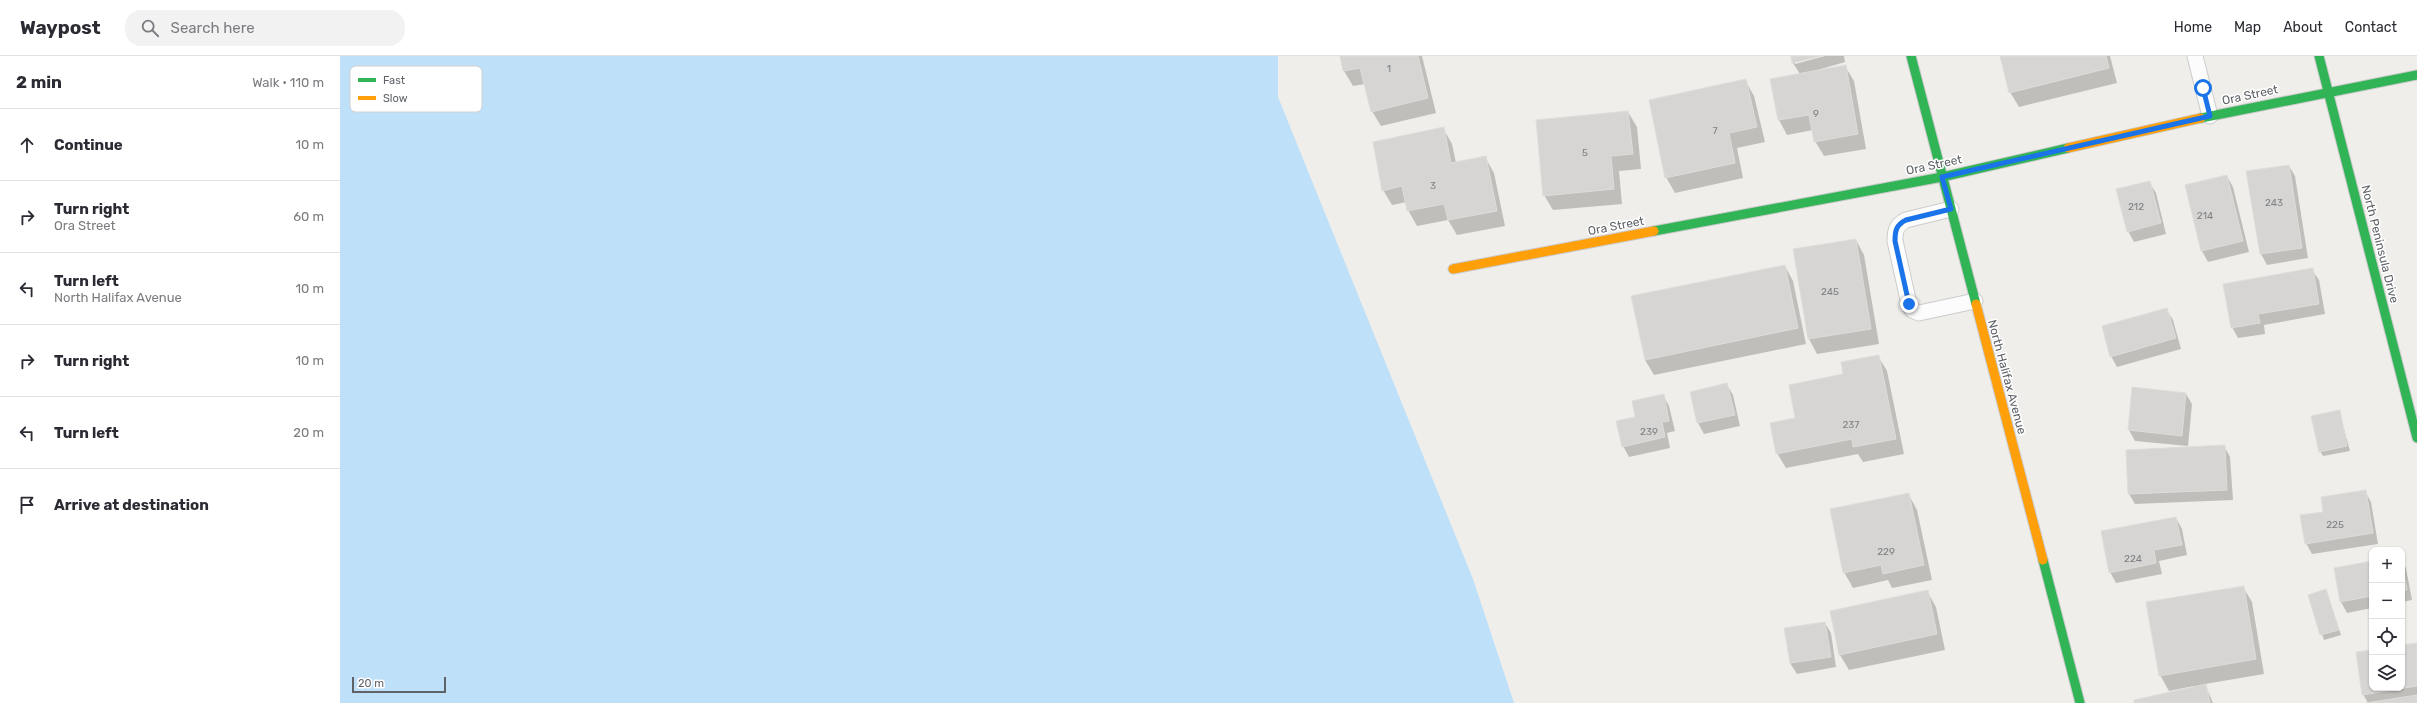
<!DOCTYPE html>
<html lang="en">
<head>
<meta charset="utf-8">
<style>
	:root { --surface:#fff; --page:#f2f2f3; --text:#2b2b33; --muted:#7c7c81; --line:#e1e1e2 }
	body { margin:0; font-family:Rubik,sans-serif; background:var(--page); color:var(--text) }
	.controls { position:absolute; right:12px; bottom:12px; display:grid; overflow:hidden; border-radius:8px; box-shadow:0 1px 3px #0004 }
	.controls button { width:36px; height:36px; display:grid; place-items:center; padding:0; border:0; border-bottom:1px solid var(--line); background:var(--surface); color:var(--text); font:20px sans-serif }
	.scale { position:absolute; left:12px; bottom:10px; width:94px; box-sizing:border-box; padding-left:4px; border:2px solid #5f6368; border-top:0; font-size:11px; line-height:14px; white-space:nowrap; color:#5f6368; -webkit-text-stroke:3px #fff; paint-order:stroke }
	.stop { position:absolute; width:12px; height:12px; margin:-9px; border:3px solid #1a73e8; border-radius:50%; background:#fff }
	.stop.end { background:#1a73e8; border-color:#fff; box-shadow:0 1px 4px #0008 }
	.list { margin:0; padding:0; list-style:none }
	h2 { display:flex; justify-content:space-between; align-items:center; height:52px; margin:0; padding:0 16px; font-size:17px }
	h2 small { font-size:13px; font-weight:400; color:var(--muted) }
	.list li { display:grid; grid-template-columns:26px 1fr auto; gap:12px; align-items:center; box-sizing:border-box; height:72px; padding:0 16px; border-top:1px solid var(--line) }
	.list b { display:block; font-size:15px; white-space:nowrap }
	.list p { margin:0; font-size:13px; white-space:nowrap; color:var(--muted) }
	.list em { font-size:13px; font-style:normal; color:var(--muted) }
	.icon { flex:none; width:22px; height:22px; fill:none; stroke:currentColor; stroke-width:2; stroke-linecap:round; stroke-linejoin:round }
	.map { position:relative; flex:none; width:2077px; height:647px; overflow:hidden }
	header { display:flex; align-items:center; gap:24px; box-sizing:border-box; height:56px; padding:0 20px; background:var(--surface); border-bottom:1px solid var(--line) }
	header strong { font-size:19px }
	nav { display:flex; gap:22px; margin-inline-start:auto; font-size:14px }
	.search { width:280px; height:36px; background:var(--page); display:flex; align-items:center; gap:10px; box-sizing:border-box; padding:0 14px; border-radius:16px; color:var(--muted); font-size:15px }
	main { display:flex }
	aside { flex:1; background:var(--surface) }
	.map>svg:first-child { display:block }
</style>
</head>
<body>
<header>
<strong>Waypost</strong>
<div class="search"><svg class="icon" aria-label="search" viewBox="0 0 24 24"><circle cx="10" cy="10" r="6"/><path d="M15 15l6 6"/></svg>Search here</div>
<nav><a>Home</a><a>Map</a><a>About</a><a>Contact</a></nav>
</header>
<main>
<aside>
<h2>2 min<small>Walk · 110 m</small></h2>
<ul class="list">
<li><svg class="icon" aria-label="ahead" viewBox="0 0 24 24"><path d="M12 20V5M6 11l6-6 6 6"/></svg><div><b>Continue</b></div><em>10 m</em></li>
<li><svg class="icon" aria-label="right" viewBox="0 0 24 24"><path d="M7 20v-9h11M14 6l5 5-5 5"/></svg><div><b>Turn right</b><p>Ora Street</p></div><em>60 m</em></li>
<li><svg class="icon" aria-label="left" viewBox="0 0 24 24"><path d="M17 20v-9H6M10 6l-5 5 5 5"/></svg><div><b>Turn left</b><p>North Halifax Avenue</p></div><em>10 m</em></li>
<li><svg class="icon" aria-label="right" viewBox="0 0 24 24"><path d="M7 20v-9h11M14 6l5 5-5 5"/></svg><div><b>Turn right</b></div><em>10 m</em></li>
<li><svg class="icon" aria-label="left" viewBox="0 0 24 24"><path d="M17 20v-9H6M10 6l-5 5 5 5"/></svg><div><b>Turn left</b></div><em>20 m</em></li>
<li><svg class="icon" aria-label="arrive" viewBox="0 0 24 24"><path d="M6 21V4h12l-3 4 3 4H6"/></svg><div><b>Arrive at destination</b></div></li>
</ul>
</aside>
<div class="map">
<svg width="2077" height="647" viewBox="0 0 2077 647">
	<rect width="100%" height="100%" fill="#efeeea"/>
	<path fill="#bfe0f9" d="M 0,0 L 938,0 L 938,41 L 1133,523 L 1174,647 L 0,647 Z"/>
	<g fill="#0003">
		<path d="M 1001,0 L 1082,0 L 1096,57 L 1041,70 L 1032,55 L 1025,28 L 1013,30 L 1004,15 Z"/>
		<path d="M 1452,0 L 1477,0 L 1455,6 L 1455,8 L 1485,0 L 1504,0 L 1505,6 L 1471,16 L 1505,10 L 1514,25 L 1526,93 L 1484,100 L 1475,85 L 1473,74 L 1447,79 L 1439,64 L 1460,18 L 1453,7 Z"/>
		<path d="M 1661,0 L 1770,0 L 1777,27 L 1679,51 L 1670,36 Z"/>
		<path d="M 1405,24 L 1414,40 L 1425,86 L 1397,92 L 1403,122 L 1335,137 L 1326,121 Z"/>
		<path d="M 1288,56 L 1297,71 L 1301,113 L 1279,115 L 1282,148 L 1213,154 L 1204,139 Z"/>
		<path d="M 1103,72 L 1112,88 L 1116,107 L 1145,101 L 1154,117 L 1165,170 L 1117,179 L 1108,164 L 1077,170 L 1068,154 L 1067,146 L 1052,149 L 1043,134 Z"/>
		<path d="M 1949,110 L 1955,120 L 1968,202 L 1927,209 L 1921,198 L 1907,116 Z"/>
		<path d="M 1887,120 L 1893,131 L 1909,196 L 1868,206 L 1862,195 L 1846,130 Z"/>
		<path d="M 1809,126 L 1816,137 L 1826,178 L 1794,186 L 1788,175 Z"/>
		<path d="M 1516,184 L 1524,199 L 1539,288 L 1477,298 L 1469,283 L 1454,194 Z"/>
		<path d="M 1445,210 L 1453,225 L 1466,288 L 1314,319 L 1305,304 Z"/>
		<path d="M 1972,214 L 1979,224 L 1985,258 L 1924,269 L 1925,278 L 1898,282 L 1892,271 Z"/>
		<path d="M 1826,253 L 1833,264 L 1841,293 L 1777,311 L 1771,300 Z"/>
		<path d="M 1538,300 L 1547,315 L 1564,398 L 1523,406 L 1518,398 L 1446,412 L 1437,397 L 1505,319 Z"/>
		<path d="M 1387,329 L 1393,339 L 1400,370 L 1364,378 L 1358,367 L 1351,336 Z"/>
		<path d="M 1793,332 L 1846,338 L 1852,348 L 1848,390 L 1795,385 L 1789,374 Z"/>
		<path d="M 1323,339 L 1329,350 L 1335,375 L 1327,377 L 1330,392 L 1289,401 L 1283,390 L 1297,362 Z"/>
		<path d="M 1999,355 L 2010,395 L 1983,400 L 1980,395 Z"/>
		<path d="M 1884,390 L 1890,401 L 1893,444 L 1795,448 L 1789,438 Z"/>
		<path d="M 2025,435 L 2031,446 L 2038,488 L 1972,498 L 1966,487 L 1984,456 Z"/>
		<path d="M 1569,439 L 1577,454 L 1592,524 L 1552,532 L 1548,524 L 1513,532 L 1504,516 Z"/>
		<path d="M 1836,462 L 1842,473 L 1847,499 L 1819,505 L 1822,518 L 1776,527 L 1770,516 Z"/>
		<path d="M 2062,505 L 2066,512 L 2072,544 L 2062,546 Z"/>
		<path d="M 2032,506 L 2032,552 L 2007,557 L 2001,546 L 1995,513 Z"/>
		<path d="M 1903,531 L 1912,546 L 1924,618 L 1865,628 L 1873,647 L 1795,647 L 1854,632 L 1854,630 L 1829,635 L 1820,619 Z"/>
		<path d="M 1986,534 L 2001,579 L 1984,584 L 1969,540 Z"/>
		<path d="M 1587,535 L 1596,551 L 1605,594 L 1509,614 L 1500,599 L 1491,556 Z"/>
		<path d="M 1485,567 L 1491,577 L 1496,611 L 1457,618 L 1450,607 Z"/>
		<path d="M 2077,588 L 2077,647 L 2028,647 L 2023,638 L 2032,595 L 2032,632 L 2062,632 L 2062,590 Z"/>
	</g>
	<g fill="#d6d5d3" stroke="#deddd9">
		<path d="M 1000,0 L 1078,0 L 1088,42 L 1031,56 L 1020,12 L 1003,15 Z"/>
		<path d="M 1451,0 L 1481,0 L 1452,7 Z"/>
		<path d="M 1660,0 L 1766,0 L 1769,12 L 1669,37 Z"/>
		<path d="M 1506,9 L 1518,78 L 1474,86 L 1469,59 L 1438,64 L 1430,23 Z"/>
		<path d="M 1406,23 L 1417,71 L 1389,77 L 1395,107 L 1325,122 L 1309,44 Z"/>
		<path d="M 1288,55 L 1293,98 L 1271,100 L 1274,133 L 1203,140 L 1196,64 Z"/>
		<path d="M 1104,71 L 1111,107 L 1146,100 L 1157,155 L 1108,164 L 1104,148 L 1067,155 L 1062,130 L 1042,135 L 1033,86 Z"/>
		<path d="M 1949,109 L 1962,192 L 1920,198 L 1906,115 Z"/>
		<path d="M 1887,119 L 1903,185 L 1861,195 L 1845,129 Z"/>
		<path d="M 1810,125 L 1821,167 L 1787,176 L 1776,133 Z"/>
		<path d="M 1516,183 L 1531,273 L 1468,283 L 1453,193 Z"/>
		<path d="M 1445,209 L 1458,272 L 1305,304 L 1291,240 Z"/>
		<path d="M 1973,212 L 1979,248 L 1918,258 L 1920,267 L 1891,272 L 1883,228 Z"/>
		<path d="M 1827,252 L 1836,282 L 1770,301 L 1762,270 Z"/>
		<path d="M 1539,299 L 1556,383 L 1513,391 L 1512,383 L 1436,398 L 1430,367 L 1455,362 L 1449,329 L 1503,318 L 1501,306 Z"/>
		<path d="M 1387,327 L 1395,359 L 1357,367 L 1350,336 Z"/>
		<path d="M 1792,331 L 1846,337 L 1842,380 L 1788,374 Z"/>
		<path d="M 1324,338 L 1329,365 L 1322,366 L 1325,381 L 1282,391 L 1276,365 L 1295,361 L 1292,345 Z"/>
		<path d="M 2000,354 L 2007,390 L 1979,396 L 1971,360 Z"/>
		<path d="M 1885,389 L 1887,434 L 1788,438 L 1786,394 Z"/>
		<path d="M 2026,434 L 2033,477 L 1965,488 L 1960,459 L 1983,456 L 1981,441 Z"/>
		<path d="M 1569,437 L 1584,509 L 1543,518 L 1541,509 L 1503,517 L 1490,453 Z"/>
		<path d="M 1836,461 L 1842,489 L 1814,494 L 1816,507 L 1769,517 L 1761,475 Z"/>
		<path d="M 2032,505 L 2032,540 L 2000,546 L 1994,512 Z"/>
		<path d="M 2062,509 L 2067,534 L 2062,535 Z"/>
		<path d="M 1904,530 L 1916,603 L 1819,620 L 1806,546 Z"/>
		<path d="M 1986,533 L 1999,574 L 1980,579 L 1968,539 Z"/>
		<path d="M 1588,534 L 1597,578 L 1499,599 L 1490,555 Z"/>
		<path d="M 1485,566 L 1491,601 L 1450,607 L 1444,572 Z"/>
		<path d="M 2077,587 L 2077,630 L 2022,639 L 2016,596 L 2032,594 L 2032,632 L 2062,632 L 2062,589 Z"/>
		<path d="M 1866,628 L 1870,647 L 1794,647 L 1794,644 Z"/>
		<path d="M 2077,639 L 2077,647 L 2026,647 Z"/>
	</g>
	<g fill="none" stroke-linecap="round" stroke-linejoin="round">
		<g stroke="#cbcccc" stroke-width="17">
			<g id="lane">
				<path d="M 1855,0 L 1870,60"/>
				<path d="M 1611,153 L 1566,164 C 1556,169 1555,175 1555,185 L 1569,248 L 1572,254 L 1579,257 L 1635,245"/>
			</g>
		</g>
		<g stroke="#cacacb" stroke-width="11">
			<g id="fast">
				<path d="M 1571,0 L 1636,248"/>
				<path d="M 1979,0 L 2077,382"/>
				<path d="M 1861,62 L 2077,19"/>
				<path d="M 1314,175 L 1602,121 L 1728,92"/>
				<path d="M 1703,504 L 1740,647"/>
			</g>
		</g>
		<g stroke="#cacacb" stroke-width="11">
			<g id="slow">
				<path d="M 1728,92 L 1861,62"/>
				<path d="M 1113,213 L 1314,175"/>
				<path d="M 1636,248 L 1703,504"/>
			</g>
		</g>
		<use href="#lane" stroke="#fdfcfc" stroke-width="15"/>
		<use href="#fast" stroke="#30b455" stroke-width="9"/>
		<use href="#slow" stroke="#ff9f0a" stroke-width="9"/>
	</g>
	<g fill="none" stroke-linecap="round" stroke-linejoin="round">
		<path stroke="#1a73e8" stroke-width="5" d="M 1569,248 L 1555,185 C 1555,175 1556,169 1566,164 L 1611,153 L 1602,121 L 1870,60 L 1863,32"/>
	</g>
	<g text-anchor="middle" stroke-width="3" stroke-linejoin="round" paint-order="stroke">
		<g font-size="10" fill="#7e8184">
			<text x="1049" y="16">1</text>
			<text x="1476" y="61">9</text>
			<text x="1375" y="78">7</text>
			<text x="1245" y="100">5</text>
			<text x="1093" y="133">3</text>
			<text x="1934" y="150">243</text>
			<text x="1796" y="154">212</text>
			<text x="1865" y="163">214</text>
			<text x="1490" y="239">245</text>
			<text x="1511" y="372">237</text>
			<text x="1309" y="379">239</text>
			<text x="1995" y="472">225</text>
			<text x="1546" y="499">229</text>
			<text x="1793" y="506">224</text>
		</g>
		<g font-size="12" fill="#5f6368" stroke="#fff">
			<text transform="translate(1910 39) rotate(-12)" y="4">Ora Street</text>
			<text transform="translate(1594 109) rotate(-12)" y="4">Ora Street</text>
			<text transform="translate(1276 170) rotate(-11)" y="4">Ora Street</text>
			<text transform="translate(2040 188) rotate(76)" y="4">North Peninsula Drive</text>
			<text transform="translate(1667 321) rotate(75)" y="4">North Halifax Avenue</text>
		</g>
	</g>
	<rect x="10" y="10" width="132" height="46" rx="6" fill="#fff" stroke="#cfd0d2" stroke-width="1"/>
	<rect x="18" y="22" width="18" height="4" fill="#30b455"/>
	<rect x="18" y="40" width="18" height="4" fill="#ff9f0a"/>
	<g font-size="11" fill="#5f6368">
		<text x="43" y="28">Fast</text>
		<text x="43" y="46">Slow</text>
	</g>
</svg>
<div class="controls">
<button>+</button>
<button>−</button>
<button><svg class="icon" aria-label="locate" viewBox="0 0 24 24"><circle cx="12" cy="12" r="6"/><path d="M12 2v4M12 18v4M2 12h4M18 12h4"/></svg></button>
<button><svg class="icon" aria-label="layers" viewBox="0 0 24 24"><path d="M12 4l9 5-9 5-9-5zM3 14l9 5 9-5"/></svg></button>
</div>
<div class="scale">20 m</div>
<div class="stop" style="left:1863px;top:32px"></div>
<div class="stop end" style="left:1569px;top:248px"></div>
</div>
</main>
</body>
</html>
